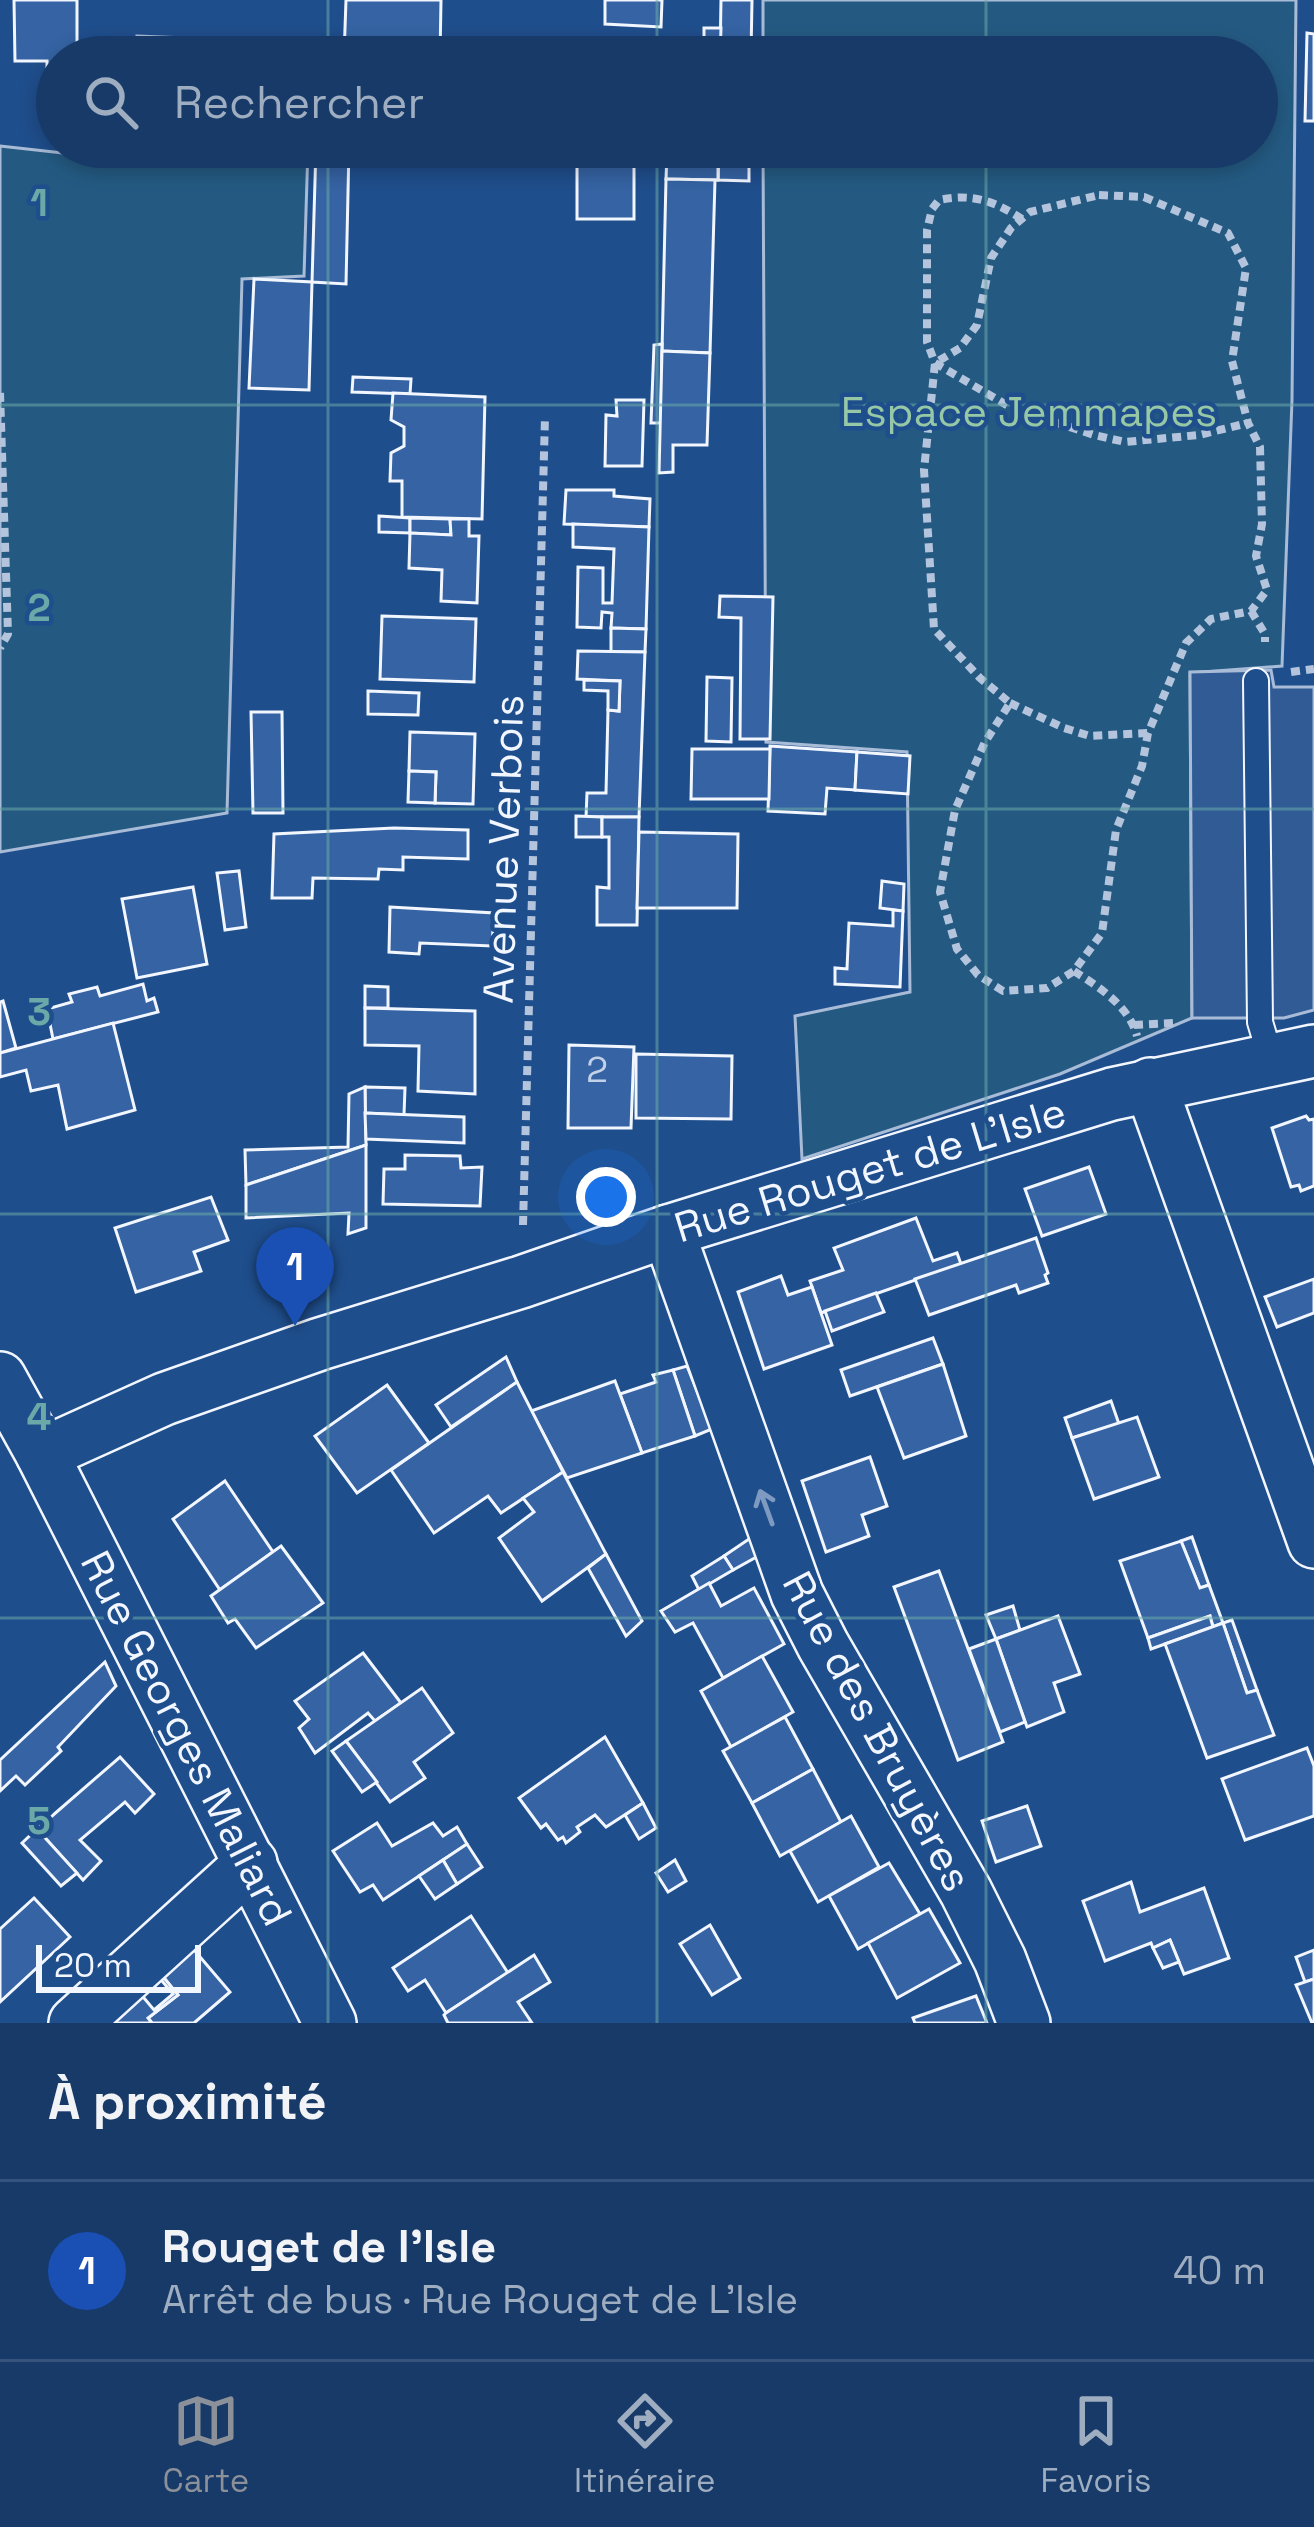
<!DOCTYPE html>
<html lang="fr">
<head>
<meta charset="utf-8">
<style>
	:root { --surface:#173a69; --page:#244571; --text:#f1f3f6; --muted:#9eadc0; --line:#36547d; --accent:#8c9099 }
	body { margin:0; font-family:"Space Grotesk",sans-serif; background:var(--page); color:var(--text) }
	.scale { position:absolute; left:36px; bottom:30px; width:165px; box-sizing:border-box; padding-left:12px; border:6px solid #f2f6ff; border-top:0; font-size:33px; line-height:42px; white-space:nowrap; color:#f2f6ff; -webkit-text-stroke:9px #1f4e8c; paint-order:stroke }
	.you { position:absolute; left:606px; top:1197px; width:42px; height:42px; margin:-30px; border:9px solid #fff; border-radius:50%; background:#1a73e8; box-shadow:0 0 0 18px #1a73e833 }
	.badge { display:grid; place-items:center; width:78px; height:78px; border-radius:50%; background:var(--accent); color:#fff; font-size:39px; font-weight:700 }
	.pin { position:absolute; translate:-50% -99px; filter:drop-shadow(0 3px 6px #0008) }
	.pin::after { content:''; position:absolute; top:63px; width:42px; height:36px; background:inherit; clip-path:polygon(0 0,100% 0,50% 100%) }
	.list { margin:0; padding:0; list-style:none }
	h2 { display:flex; justify-content:space-between; align-items:center; height:156px; margin:0; padding:0 48px; font-size:51px }
	h2 small { font-size:39px; font-weight:400; color:var(--muted) }
	.list li { display:grid; grid-template-columns:78px 1fr auto; gap:36px; align-items:center; box-sizing:border-box; height:180px; padding:0 48px; border-top:3px solid var(--line) }
	.list b { display:block; font-size:45px; white-space:nowrap }
	.list p { margin:0; font-size:39px; white-space:nowrap; color:var(--muted) }
	.list em { font-size:39px; font-style:normal; color:var(--muted) }
	.icon { flex:none; width:66px; height:66px; fill:none; stroke:currentColor; stroke-width:2; stroke-linecap:round; stroke-linejoin:round }
	.map { position:relative; flex:none; width:1314px; height:2023px; overflow:hidden }
	.search { position:absolute; background:var(--surface); box-shadow:0 6px 18px #0003; left:36px; right:36px; top:36px; height:132px; display:flex; align-items:center; gap:30px; box-sizing:border-box; padding:0 42px; border-radius:66px; color:var(--muted); font-size:45px }
	.sheet { height:336px; background:var(--surface) }
	nav { display:flex; justify-content:space-around; align-items:center; box-sizing:border-box; height:168px; border-top:3px solid var(--line); background:var(--surface); font-size:33px; color:var(--muted) }
	nav a { display:grid; justify-items:center; gap:6px }
	nav .on { color:var(--accent) }
	.map>svg:first-child { display:block }
</style>
</head>
<body>
<div class="map">
<svg width="1314" height="2023" viewBox="0 0 1314 2023">
	<rect width="100%" height="100%" fill="#1f4e8c"/>
	<g fill="#245a82" stroke="#a8bbd7" stroke-width="3">
		<path d="M 763,0 L 1296,0 L 1292,400 L 1282,666 L 1190,673 L 1192,1018 L 1060,1074 L 802,1159 L 795,1016 L 910,992 L 907,752 L 766,742 L 763,147 L 1257,147 L 1257,57 L 763,57 Z"/>
		<path d="M 137,36 L 312,43 L 311,57 L 137,57 Z"/>
		<path d="M 0,146 L 135,161 L 136,147 L 308,147 L 304,276 L 242,279 L 227,813 L 0,852 Z"/>
	</g>
	<path fill="#305b95" stroke="#a8bbd7" stroke-width="3" d="M 1271,670 L 1274,687 L 1314,687 L 1314,1010 L 1284,1018 L 1192,1018 L 1190,672 Z"/>
	<g fill="#3563a3" stroke="#f2f6ff" stroke-width="3">
		<path d="M 14,0 L 77,0 L 77,57 L 57,57 L 57,83 L 47,83 L 47,61 L 15,61 Z"/>
		<path d="M 346,0 L 441,0 L 440,57 L 344,57 Z"/>
		<path d="M 605,0 L 662,0 L 661,27 L 605,24 Z"/>
		<path d="M 721,0 L 752,0 L 751,55 L 762,57 L 720,57 Z"/>
		<path d="M 704,28 L 721,28 L 720,57 L 704,57 Z"/>
		<path d="M 1307,33 L 1314,34 L 1314,121 L 1305,121 Z"/>
		<path d="M 577,47 L 635,49 L 635,57 L 577,57 Z"/>
		<path d="M 316,147 L 349,147 L 346,284 L 312,282 Z"/>
		<rect x="577" y="147" width="57" height="72"/>
		<path d="M 719,147 L 749,147 L 749,181 L 718,180 Z"/>
		<path d="M 667,154 L 718,156 L 718,180 L 666,179 Z"/>
		<path d="M 666,179 L 715,180 L 710,353 L 662,351 Z"/>
		<path d="M 254,279 L 312,282 L 309,390 L 249,388 Z"/>
		<path d="M 662,344 L 661,423 L 651,423 L 654,345 Z"/>
		<path d="M 662,351 L 710,353 L 707,445 L 673,445 L 673,472 L 659,473 Z"/>
		<path d="M 353,377 L 411,379 L 410,394 L 352,392 Z"/>
		<path d="M 393,393 L 485,397 L 482,519 L 402,517 L 402,481 L 390,481 L 391,453 L 404,446 L 404,427 L 391,420 Z"/>
		<path d="M 616,400 L 644,400 L 642,466 L 605,466 L 606,415 L 617,416 Z"/>
		<path d="M 566,490 L 614,490 L 614,496 L 650,499 L 649,527 L 564,524 Z"/>
		<path d="M 379,516 L 410,518 L 410,533 L 379,532 Z"/>
		<path d="M 410,518 L 450,519 L 451,535 L 410,533 Z"/>
		<path d="M 450,519 L 469,519 L 469,536 L 479,536 L 477,603 L 441,601 L 442,570 L 409,568 L 410,533 L 451,535 Z"/>
		<path d="M 573,524 L 649,527 L 646,629 L 611,628 L 612,613 L 602,612 L 601,628 L 577,627 L 578,567 L 603,568 L 603,603 L 612,603 L 614,549 L 573,547 Z"/>
		<path d="M 720,596 L 773,597 L 770,739 L 740,739 L 741,618 L 719,617 Z"/>
		<path d="M 382,616 L 476,619 L 474,682 L 380,679 Z"/>
		<path d="M 611,628 L 646,629 L 645,652 L 611,652 Z"/>
		<path d="M 578,651 L 645,652 L 639,817 L 586,817 L 587,793 L 606,793 L 608,710 L 619,711 L 620,681 L 577,679 Z"/>
		<path d="M 707,677 L 732,678 L 731,742 L 706,741 Z"/>
		<path d="M 584,680 L 620,681 L 619,711 L 608,710 L 608,691 L 584,690 Z"/>
		<path d="M 368,691 L 419,693 L 418,715 L 368,714 Z"/>
		<path d="M 251,712 L 282,712 L 283,813 L 253,813 Z"/>
		<path d="M 410,732 L 475,734 L 473,804 L 435,803 L 436,772 L 409,771 Z"/>
		<path d="M 770,746 L 857,752 L 855,790 L 827,788 L 825,814 L 768,811 Z"/>
		<path d="M 692,749 L 770,749 L 769,799 L 691,799 Z"/>
		<path d="M 857,752 L 910,756 L 908,794 L 855,790 Z"/>
		<path d="M 409,771 L 436,772 L 435,803 L 408,802 Z"/>
		<path d="M 576,816 L 602,817 L 602,837 L 576,837 Z"/>
		<path d="M 602,817 L 639,817 L 637,925 L 597,925 L 597,887 L 609,888 L 609,837 L 602,837 Z"/>
		<path d="M 394,828 L 468,830 L 468,859 L 403,857 L 403,870 L 379,869 L 378,879 L 313,878 L 312,898 L 272,898 L 274,834 Z"/>
		<path d="M 639,832 L 738,834 L 737,908 L 637,908 Z"/>
		<path d="M 239,871 L 246,927 L 225,930 L 217,873 Z"/>
		<path d="M 882,881 L 904,884 L 903,911 L 880,908 Z"/>
		<path d="M 193,887 L 207,964 L 137,978 L 122,899 Z"/>
		<path d="M 390,907 L 494,913 L 492,946 L 420,943 L 419,954 L 389,952 Z"/>
		<path d="M 893,910 L 903,911 L 900,987 L 835,984 L 835,968 L 847,969 L 849,923 L 893,926 Z"/>
		<path d="M 143,984 L 147,1001 L 154,998 L 158,1012 L 53,1039 L 47,1009 L 72,1002 L 69,994 L 97,987 L 100,996 Z"/>
		<path d="M 365,986 L 388,987 L 388,1008 L 365,1008 Z"/>
		<path d="M 3,1001 L 16,1048 L 0,1053 L 0,1002 Z"/>
		<path d="M 365,1008 L 475,1011 L 475,1094 L 418,1091 L 419,1046 L 365,1045 Z"/>
		<path d="M 113,1023 L 135,1110 L 67,1129 L 58,1085 L 31,1091 L 26,1070 L 0,1077 L 0,1053 Z"/>
		<path d="M 569,1045 L 634,1047 L 631,1128 L 568,1128 Z"/>
		<path d="M 636,1054 L 732,1056 L 731,1119 L 636,1118 Z"/>
		<path d="M 365,1087 L 405,1088 L 404,1115 L 365,1113 Z"/>
		<path d="M 365,1087 L 366,1145 L 246,1185 L 245,1150 L 348,1147 L 349,1094 Z"/>
		<path d="M 365,1113 L 464,1117 L 464,1143 L 366,1139 Z"/>
		<path d="M 1306,1116 L 1309,1120 L 1314,1119 L 1314,1186 L 1301,1191 L 1299,1185 L 1291,1187 L 1272,1128 Z"/>
		<path d="M 366,1145 L 366,1228 L 348,1234 L 349,1213 L 246,1218 L 246,1185 Z"/>
		<path d="M 405,1155 L 460,1156 L 461,1168 L 482,1167 L 480,1206 L 383,1204 L 384,1169 L 405,1169 Z"/>
		<path d="M 1089,1167 L 1106,1214 L 1042,1236 L 1025,1189 Z"/>
		<path d="M 211,1197 L 228,1240 L 194,1252 L 201,1271 L 136,1292 L 115,1228 Z"/>
		<path d="M 916,1218 L 933,1261 L 957,1253 L 961,1264 L 821,1313 L 810,1281 L 843,1270 L 834,1248 Z"/>
		<path d="M 1036,1238 L 1048,1273 L 1045,1275 L 1048,1283 L 1019,1293 L 1016,1285 L 929,1315 L 915,1279 Z"/>
		<path d="M 781,1276 L 788,1295 L 812,1287 L 832,1345 L 764,1369 L 738,1292 Z"/>
		<path d="M 1314,1279 L 1314,1313 L 1277,1327 L 1265,1297 Z"/>
		<path d="M 876,1293 L 884,1312 L 832,1331 L 825,1311 Z"/>
		<path d="M 933,1338 L 943,1364 L 850,1396 L 841,1370 Z"/>
		<path d="M 506,1357 L 517,1382 L 451,1427 L 436,1405 Z"/>
		<path d="M 943,1364 L 966,1436 L 904,1458 L 877,1387 Z"/>
		<path d="M 687,1366 L 712,1429 L 695,1436 L 673,1370 Z"/>
		<path d="M 673,1370 L 695,1436 L 642,1453 L 620,1394 L 656,1382 L 653,1375 Z"/>
		<path d="M 615,1381 L 642,1453 L 567,1478 L 531,1411 Z"/>
		<path d="M 517,1382 L 563,1472 L 501,1513 L 488,1496 L 434,1533 L 391,1470 Z"/>
		<path d="M 387,1385 L 429,1443 L 357,1493 L 315,1436 Z"/>
		<path d="M 1111,1401 L 1119,1424 L 1072,1438 L 1065,1418 Z"/>
		<path d="M 1137,1417 L 1159,1477 L 1094,1499 L 1072,1438 Z"/>
		<path d="M 870,1457 L 887,1506 L 862,1515 L 869,1536 L 826,1552 L 802,1481 Z"/>
		<path d="M 563,1472 L 606,1554 L 542,1601 L 499,1538 L 534,1512 L 523,1498 Z"/>
		<path d="M 225,1481 L 273,1552 L 220,1590 L 173,1519 Z"/>
		<path d="M 1192,1537 L 1209,1585 L 1200,1588 L 1181,1541 Z"/>
		<path d="M 749,1539 L 760,1555 L 733,1570 L 724,1556 Z"/>
		<path d="M 1181,1541 L 1200,1588 L 1209,1585 L 1223,1623 L 1213,1627 L 1210,1616 L 1148,1638 L 1120,1561 Z"/>
		<path d="M 281,1546 L 323,1603 L 256,1648 L 235,1619 L 228,1623 L 211,1596 Z"/>
		<path d="M 606,1554 L 642,1621 L 626,1636 L 588,1568 Z"/>
		<path d="M 724,1556 L 733,1570 L 699,1590 L 692,1576 Z"/>
		<path d="M 939,1571 L 1003,1742 L 958,1760 L 894,1587 Z"/>
		<path d="M 709,1583 L 721,1606 L 754,1588 L 784,1644 L 723,1678 L 693,1623 L 675,1632 L 661,1611 Z"/>
		<path d="M 1013,1606 L 1020,1630 L 996,1639 L 986,1615 Z"/>
		<path d="M 1058,1616 L 1080,1674 L 1054,1683 L 1064,1712 L 1027,1727 L 996,1639 Z"/>
		<path d="M 1210,1616 L 1213,1627 L 1151,1649 L 1148,1638 Z"/>
		<path d="M 1232,1620 L 1257,1690 L 1247,1693 L 1223,1623 Z"/>
		<path d="M 1223,1623 L 1247,1693 L 1257,1690 L 1274,1735 L 1207,1758 L 1165,1644 Z"/>
		<path d="M 996,1639 L 1025,1722 L 1000,1732 L 969,1649 Z"/>
		<path d="M 363,1653 L 401,1703 L 375,1721 L 368,1713 L 315,1753 L 299,1728 L 309,1719 L 295,1701 Z"/>
		<path d="M 762,1656 L 793,1712 L 731,1747 L 701,1691 Z"/>
		<path d="M 105,1662 L 116,1686 L 58,1747 L 61,1751 L 25,1785 L 16,1776 L 0,1791 L 0,1760 Z"/>
		<path d="M 422,1688 L 453,1733 L 414,1762 L 425,1778 L 390,1802 L 346,1741 Z"/>
		<path d="M 785,1717 L 813,1769 L 752,1803 L 723,1751 Z"/>
		<path d="M 605,1737 L 643,1803 L 606,1827 L 595,1815 L 577,1827 L 580,1832 L 566,1843 L 563,1837 L 558,1840 L 546,1824 L 541,1828 L 519,1798 Z"/>
		<path d="M 346,1741 L 377,1782 L 362,1792 L 332,1751 Z"/>
		<path d="M 1307,1748 L 1314,1766 L 1314,1816 L 1245,1840 L 1222,1779 Z"/>
		<path d="M 120,1757 L 154,1794 L 135,1813 L 125,1802 L 80,1840 L 101,1861 L 83,1880 L 37,1829 Z"/>
		<path d="M 813,1769 L 841,1822 L 780,1856 L 752,1803 Z"/>
		<path d="M 643,1803 L 656,1828 L 639,1839 L 625,1815 Z"/>
		<path d="M 1027,1806 L 1041,1846 L 996,1862 L 982,1821 Z"/>
		<path d="M 851,1816 L 879,1867 L 818,1902 L 790,1851 Z"/>
		<path d="M 377,1823 L 392,1846 L 433,1823 L 443,1836 L 457,1827 L 467,1844 L 383,1900 L 373,1885 L 360,1892 L 333,1851 Z"/>
		<path d="M 37,1829 L 77,1873 L 61,1886 L 22,1843 Z"/>
		<path d="M 467,1844 L 482,1867 L 457,1884 L 443,1860 Z"/>
		<path d="M 443,1860 L 457,1884 L 435,1899 L 419,1876 Z"/>
		<path d="M 675,1860 L 686,1881 L 668,1892 L 656,1873 Z"/>
		<path d="M 889,1863 L 920,1914 L 858,1949 L 829,1896 Z"/>
		<path d="M 1131,1882 L 1140,1912 L 1204,1888 L 1229,1958 L 1184,1974 L 1170,1940 L 1153,1948 L 1151,1943 L 1105,1961 L 1083,1901 Z"/>
		<path d="M 34,1898 L 70,1937 L 0,2002 L 0,1929 Z"/>
		<path d="M 929,1909 L 960,1963 L 897,1998 L 868,1943 Z"/>
		<path d="M 471,1916 L 508,1973 L 446,2013 L 425,1980 L 408,1991 L 393,1968 Z"/>
		<path d="M 710,1925 L 740,1978 L 712,1995 L 680,1944 Z"/>
		<path d="M 1170,1940 L 1179,1962 L 1163,1968 L 1153,1948 Z"/>
		<path d="M 189,1944 L 230,1992 L 194,2023 L 152,2023 L 148,2018 L 178,1995 L 160,1973 Z"/>
		<path d="M 1314,1950 L 1314,1979 L 1305,1982 L 1296,1957 Z"/>
		<path d="M 534,1955 L 550,1982 L 518,2002 L 532,2023 L 448,2023 L 444,2015 L 446,2013 Z"/>
		<path d="M 160,1973 L 178,1995 L 148,2018 L 152,2023 L 117,2023 L 112,2017 L 139,1992 L 154,2010 L 173,1994 L 157,1975 Z"/>
		<path d="M 1314,1979 L 1314,2023 L 1312,2023 L 1296,1985 Z"/>
		<path d="M 976,1996 L 987,2023 L 915,2023 L 913,2018 Z"/>
	</g>
	<g fill="none" stroke-linecap="round" stroke-linejoin="round">
		<g stroke="#f2f6ff" stroke-width="28">
			<path id="lane" d="M 1256,681 L 1260,1022 L 1271,1059"/>
		</g>
		<g stroke="#f2f6ff" stroke-width="56">
			<g id="street">
				<path d="M 1150,1084 L 1314,1542"/>
				<path d="M 668,1231 L 797,1594 L 823,1645 L 966,1892 L 1000,1960 L 1024,2023"/>
				<path d="M 0,1378 L 42,1454 L 164,1399 L 320,1344 L 521,1282 L 668,1231 L 1112,1094 L 1314,1051"/>
				<path d="M 42,1454 L 330,2023"/>
				<path d="M 75,2023 L 251,1863"/>
			</g>
		</g>
		<g stroke="#b3c4dc" stroke-width="8" stroke-dasharray="9 6" stroke-linecap="butt">
			<path d="M 1099,195 L 1144,197 L 1228,233 L 1246,268 L 1232,361 L 1248,423 L 1260,447 L 1262,524 L 1256,556 L 1267,590 L 1251,611 L 1211,619 L 1186,643 L 1148,733 L 1142,766 L 1116,830 L 1102,933 L 1074,971 L 1047,988 L 1003,991 L 978,975 L 957,949 L 940,892 L 955,810 L 985,742 L 1010,703 L 980,678 L 934,629 L 924,470 L 935,363 L 960,348 L 977,325 L 991,258 L 1011,228 L 1030,212 Z"/>
			<path d="M 1022,219 C 994,201 973,193 939,200 L 932,209 L 927,230 L 927,342 L 935,363 L 1010,407 L 1094,435 L 1125,442 L 1199,435 L 1248,423"/>
			<path d="M 0,393 L 8,634 L 0,648"/>
			<path d="M 1251,611 L 1265,634 L 1265,642"/>
			<path d="M 1291,672 L 1314,669"/>
			<path d="M 1010,703 L 1064,728 L 1090,736 L 1148,733"/>
			<path d="M 1074,971 C 1099,987 1129,1006 1137,1036"/>
			<path d="M 1134,1025 L 1175,1023"/>
			<path d="M 523,1225 L 545,417"/>
		</g>
		<use href="#lane" stroke="#1f4e8c" stroke-width="24"/>
		<use href="#street" stroke="#1f4e8c" stroke-width="51"/>
	</g>
	<defs><path id="oneway-shaft" d="M-6 0H5M1.5-3L5.5 0L1.5 3" fill="none" stroke-width="1.6" stroke-linecap="round" stroke-linejoin="round" transform="scale(3)"/></defs>
	<use stroke="#7e9ac0" href="#oneway-shaft" transform="translate(766 1507) rotate(-110)"/>
	<path fill="none" stroke="#6aa9a8" stroke-width="3" stroke-opacity="0.55" d="M 328,0 L 328,57M 657,0 L 657,57M 986,0 L 986,57M 328,147 L 328,2023M 657,147 L 657,2023M 986,147 L 986,2023M 0,405 L 1314,405M 0,809 L 1314,809M 0,1214 L 1314,1214M 0,1618 L 1314,1618"/>
	<g text-anchor="middle" stroke-width="9" stroke-linejoin="round" paint-order="stroke">
		<g font-size="36" fill="#c3d1e8">
			<text x="597" y="1082">2</text>
		</g>
		<g font-size="42" fill="#97c8a6" stroke="#1f4e8c">
			<text x="1029" y="426">Espace Jemmapes</text>
		</g>
		<g font-size="42" fill="#f2f6ff" stroke="#1f4e8c">
			<text transform="translate(503 849) rotate(-88)" y="15">Avenue Verbois</text>
			<text transform="translate(870 1169) rotate(-17)" y="15">Rue Rouget de L'Isle</text>
			<text transform="translate(878 1731) rotate(62)" y="15">Rue des Bruyères</text>
			<text transform="translate(187 1738) rotate(63)" y="15">Rue Georges Maliard</text>
		</g>
	</g>
	<g font-size="39" text-anchor="middle" font-weight="bold" fill="#6aa9a8" stroke="#1f4e8c" stroke-width="9" stroke-linejoin="round" paint-order="stroke">
		<text x="39" y="216">1</text>
		<text x="39" y="621">2</text>
		<text x="39" y="1025">3</text>
		<text x="39" y="1430">4</text>
		<text x="39" y="1834">5</text>
	</g>
</svg>
<div class="scale">20 m</div>
<div class="you"></div>
<div class="pin badge" style="left:295px;top:1326px;background:#1a4fb4">1</div>
<div class="search"><svg class="icon" aria-label="search" viewBox="0 0 24 24"><circle cx="10" cy="10" r="6"/><path d="M15 15l6 6"/></svg>Rechercher</div>
</div>
<section class="sheet">
<h2>À proximité<small></small></h2>
<ul class="list">
<li><span class="badge" style="background:#1a4fb4">1</span><div><b>Rouget de l'Isle</b><p>Arrêt de bus · Rue Rouget de L'Isle</p></div><em>40 m</em></li>
</ul>
</section>
<nav>
<a class="on"><svg class="icon" aria-label="map" viewBox="0 0 24 24"><path d="M3 6l6-2 6 2 6-2v14l-6 2-6-2-6 2zM9 4v14M15 6v14"/></svg>Carte</a>
<a><svg class="icon" aria-label="directions" viewBox="0 0 24 24"><path d="M12 3l9 9-9 9-9-9zM9 14v-3h6M13 9l2 2-2 2"/></svg>Itinéraire</a>
<a><svg class="icon" aria-label="saved" viewBox="0 0 24 24"><path d="M7 4h10v16l-5-4-5 4z"/></svg>Favoris</a>
</nav>
</body>
</html>
